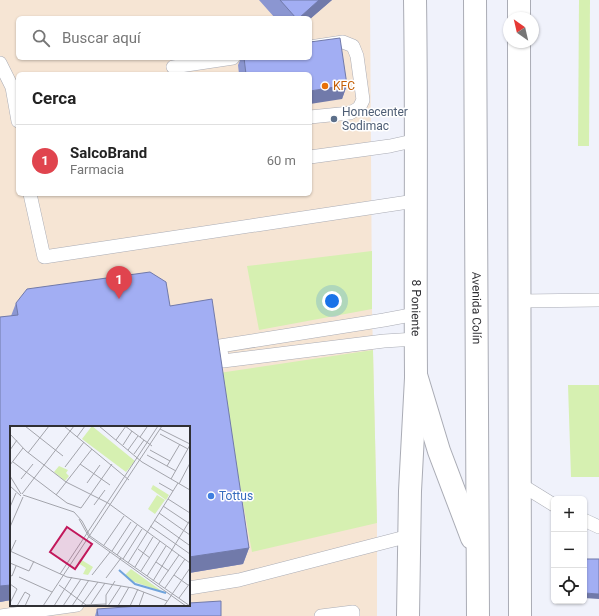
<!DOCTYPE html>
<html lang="es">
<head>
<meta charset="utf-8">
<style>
	:root { --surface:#fff; --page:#f6f6f6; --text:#222; --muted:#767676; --line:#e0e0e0; --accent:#7c3aed }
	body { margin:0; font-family:Roboto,sans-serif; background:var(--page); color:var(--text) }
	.controls { position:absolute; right:12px; bottom:12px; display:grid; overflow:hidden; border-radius:6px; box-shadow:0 1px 3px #0004 }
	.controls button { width:36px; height:36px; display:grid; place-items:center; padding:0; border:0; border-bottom:1px solid var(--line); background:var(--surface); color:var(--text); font:20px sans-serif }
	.compass { position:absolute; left:503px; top:12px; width:36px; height:36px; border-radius:50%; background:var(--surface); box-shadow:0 1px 3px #0004; rotate:326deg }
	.you { position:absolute; left:332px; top:301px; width:14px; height:14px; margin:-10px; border:3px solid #fff; border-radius:50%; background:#1a73e8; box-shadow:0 0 0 6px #1a73e833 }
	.badge { display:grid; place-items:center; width:26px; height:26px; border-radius:50%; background:var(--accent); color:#fff; font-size:13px; font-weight:700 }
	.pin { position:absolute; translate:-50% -33px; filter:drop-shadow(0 1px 2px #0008) }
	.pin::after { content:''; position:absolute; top:21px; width:14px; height:12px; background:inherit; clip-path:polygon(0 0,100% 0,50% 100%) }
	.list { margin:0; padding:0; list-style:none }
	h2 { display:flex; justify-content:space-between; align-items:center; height:52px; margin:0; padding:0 16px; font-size:17px }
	h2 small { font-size:13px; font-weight:400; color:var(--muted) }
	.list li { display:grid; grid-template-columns:26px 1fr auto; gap:12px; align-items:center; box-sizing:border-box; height:72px; padding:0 16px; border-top:1px solid var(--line) }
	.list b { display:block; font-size:15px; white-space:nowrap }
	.list p { margin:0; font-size:13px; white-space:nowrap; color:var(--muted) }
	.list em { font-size:13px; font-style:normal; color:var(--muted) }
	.icon { flex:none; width:22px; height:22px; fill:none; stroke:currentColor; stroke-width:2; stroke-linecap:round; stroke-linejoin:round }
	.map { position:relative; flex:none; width:599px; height:616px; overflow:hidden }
	.search { position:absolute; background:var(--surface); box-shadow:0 1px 3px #0004; left:16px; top:16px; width:296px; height:44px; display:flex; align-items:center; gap:10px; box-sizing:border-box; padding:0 14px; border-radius:6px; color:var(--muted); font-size:15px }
	.panel { position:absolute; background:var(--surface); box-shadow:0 1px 3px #0004; left:16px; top:72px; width:296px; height:124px; border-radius:6px }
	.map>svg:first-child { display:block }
</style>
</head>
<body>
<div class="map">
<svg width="599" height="616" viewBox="0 0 599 616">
	<rect width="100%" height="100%" fill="#f0f2fb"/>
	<path fill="#f6e5d4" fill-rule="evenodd" d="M 0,0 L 370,0 L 372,309 L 377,523 L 377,616 L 0,616 ZM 18,18 L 310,18 L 310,58 L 18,58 ZM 18,74 L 310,74 L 310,194 L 18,194 ZM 11,427 L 189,427 L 189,605 L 11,605 Z"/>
	<g fill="#d6f0b1">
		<path d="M 579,0 L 590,0 L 589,146 L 578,146 Z"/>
		<path d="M 372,251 L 372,309 L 259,330 L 247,266 Z"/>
		<path d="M 373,350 L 377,523 L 252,552 L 219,373 Z"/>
		<path d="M 568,385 L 599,385 L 599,477 L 571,477 Z"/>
	</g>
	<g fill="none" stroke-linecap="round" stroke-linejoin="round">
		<g stroke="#aaacb5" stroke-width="14">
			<g id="lane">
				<path d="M 310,47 L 343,42 L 353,46 L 357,56 L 363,100 L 359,108 L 350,113 L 310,117"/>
				<path d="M 0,63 L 12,87 L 18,121"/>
				<path d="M 173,67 L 233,58"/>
				<path d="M 310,157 L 390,146 L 417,140"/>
				<path d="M 30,194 L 44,257 L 415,201"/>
				<path d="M 520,301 L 599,300"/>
				<path d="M 416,314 L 384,320 L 220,346 L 223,361 L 384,341 L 416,339"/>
				<path d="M 520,484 L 554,505"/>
				<path d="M 584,520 L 599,527"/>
				<path d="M 189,588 L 239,580 L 409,536"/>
				<path d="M 0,616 L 77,605"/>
				<path d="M 321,616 L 353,612 L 353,616"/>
			</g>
		</g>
		<g stroke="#aaacb5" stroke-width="24">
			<path id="street" d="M 408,616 L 410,491 L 416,378"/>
		</g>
		<g stroke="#aaacb5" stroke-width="24">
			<g id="secondary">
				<path id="s1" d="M 415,0 C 417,125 415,250 416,375"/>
			</g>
		</g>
		<g stroke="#aaacb5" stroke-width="24">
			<g id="primary">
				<path id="s2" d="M 475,0 L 478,616"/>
				<path d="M 519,0 L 519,18"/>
				<path d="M 519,42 L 520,616"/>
				<path d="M 416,375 L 439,451 L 472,538"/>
			</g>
		</g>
		<use href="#lane" stroke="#fff" stroke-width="13"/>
		<use href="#street" stroke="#fff" stroke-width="22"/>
		<use href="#secondary" stroke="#fff" stroke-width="22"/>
		<use href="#primary" stroke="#fff" stroke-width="22"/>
	</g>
	<g fill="#8b96d1">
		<path d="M 259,0 L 332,0 L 310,19 L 310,18 L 275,18 Z"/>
		<path d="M 241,58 L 310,58 L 347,85 L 342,99 L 310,74 L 239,74 L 238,65 Z"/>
		<path d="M 16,303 L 170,306 L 249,548 L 243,564 L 189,573 L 189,427 L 11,600 L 0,602 L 0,317 L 11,316 Z"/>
		<path d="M 97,609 L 221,616 L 95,616 Z"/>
	</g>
	<g fill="#717aaa">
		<path d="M 319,0 L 332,0 L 310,19 L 310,18 L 299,18 Z"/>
		<path d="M 347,85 L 342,99 L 310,104 L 310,91 Z"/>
		<path d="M 249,548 L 243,564 L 189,573 L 189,557 Z"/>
		<path d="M 11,585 L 11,600 L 0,602 L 0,586 Z"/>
		<path d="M 584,593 L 599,594 L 599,599 L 584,598 Z"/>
	</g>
	<g fill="#a2aef3" stroke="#717aaa">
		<path d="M 280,0 L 319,0 L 299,18 L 296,18 Z"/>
		<path d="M 340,38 L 347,85 L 310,91 L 310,74 L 246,74 L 244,58 L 310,58 L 310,42 Z"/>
		<path d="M 150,272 L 166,282 L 170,306 L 212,299 L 249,548 L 189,557 L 189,427 L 11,427 L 11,585 L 0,586 L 0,317 L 18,315 L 16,303 L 27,289 Z"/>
		<path d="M 584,559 L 599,559 L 599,594 L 584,593 Z"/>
		<path d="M 221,601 L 221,616 L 98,616 L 97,609 L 153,605 L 189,605 L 189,603 Z"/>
	</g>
	<circle fill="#e8710a" stroke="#fff" stroke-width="1.5" cx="325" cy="86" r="4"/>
	<circle fill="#5c6f8a" stroke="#fff" stroke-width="1.5" cx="334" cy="119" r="4"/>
	<circle fill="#3f7fe0" stroke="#fff" stroke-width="1.5" cx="211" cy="496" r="4"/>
	<g text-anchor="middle" stroke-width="3" stroke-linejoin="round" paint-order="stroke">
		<g font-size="12" fill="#c56008" stroke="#fff" text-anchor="start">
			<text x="333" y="90">KFC</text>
		</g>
		<g font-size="12" fill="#4e5e75" stroke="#fff" text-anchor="start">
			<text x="342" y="116">Homecenter<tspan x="342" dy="14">Sodimac</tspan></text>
		</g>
		<g font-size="12" fill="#303034" stroke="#fff">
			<text dy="4" stroke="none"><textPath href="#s1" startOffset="308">8 Poniente</textPath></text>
			<text dy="4" stroke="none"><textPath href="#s2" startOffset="308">Avenida Colín</textPath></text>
		</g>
		<g font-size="12" fill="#366cbe" stroke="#fff" text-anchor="start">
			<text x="219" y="500">Tottus</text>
		</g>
	</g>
	<g transform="translate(10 426)">
		<rect width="180" height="180" fill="#f0f2fb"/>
		<path d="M 82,0 L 125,35 L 116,46 L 72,13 ZM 49,40 L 58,44 L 56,47 L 59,50 L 55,55 L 44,46 ZM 143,59 L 159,69 L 156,74 L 141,63 ZM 147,69 L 155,74 L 145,88 L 138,83 ZM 70,133 L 83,141 L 78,149 L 73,148 L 76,142 L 68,137 ZM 121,143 L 153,166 L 119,154 L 115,149 Z" fill="#d6f0b1"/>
		<path fill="none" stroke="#70a4dc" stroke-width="2" d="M 109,144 L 125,158 L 156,167"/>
		<path fill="none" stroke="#a3a4ab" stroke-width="1" d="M 15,0 L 53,30M 54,0 L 119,54M 89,0 L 132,36 L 180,64M 115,0 L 142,20M 150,3 L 180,18M 0,8 L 16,25 L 56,56 L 98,77 L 180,137M 150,8 L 178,23M 67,11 L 75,0M 130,11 L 137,1M 106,14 L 116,0M 113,19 L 122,5M 0,24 L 7,14M 118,24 L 128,10M 140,24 L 160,35M 18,27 L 39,0M 124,28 L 134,14M 137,29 L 166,45M 3,36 L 57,77 L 71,82 L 102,38M 70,38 L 100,59M 0,39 L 13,22M 157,40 L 170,18M 55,41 L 74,16M 0,50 L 11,68M 11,53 L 23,38M 161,53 L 180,19M 77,57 L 90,39M 149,57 L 163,65M 169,58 L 180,37M 0,60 L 11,70M 12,68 L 64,0M 13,69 L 64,86 L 72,95 L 80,110 L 180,180M 46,69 L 82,23M 158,73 L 180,87M 84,79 L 95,64M 153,80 L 180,98M 0,81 L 6,67M 149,87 L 180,109M 69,93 L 79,111 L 176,180M 144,94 L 179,119M 140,100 L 180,128M 0,101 L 13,71M 94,119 L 114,90M 128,123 L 140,132M 0,125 L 57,151 L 123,162 L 157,175M 1,125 L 6,114M 102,125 L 121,96M 107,129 L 127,99M 113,133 L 132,103M 146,136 L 159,145M 0,137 L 19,145 L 24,135M 118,137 L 168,57M 125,141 L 143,111M 131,145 L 150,115M 50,148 L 148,0M 0,149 L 2,150 L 6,140M 82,149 L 100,126M 164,149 L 178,159M 137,150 L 156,120M 9,151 L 42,166M 96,152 L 111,132M 143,155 L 180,94M 0,158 L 7,163 L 0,177M 149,158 L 169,129M 49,159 L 76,179 L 96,178M 155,162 L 175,133M 169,172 L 180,157M 81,178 L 95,157M 7,180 L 15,166 L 20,169 L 15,180M 33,180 L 152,0M 44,180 L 62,151M 53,180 L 71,153M 62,180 L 79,154M 71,180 L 88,156M 96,180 L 96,169 L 105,155M 98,180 L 111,160M 108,180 L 119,161M 120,180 L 128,163M 129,180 L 134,166M 154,180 L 180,142"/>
		<path fill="#c2185b" fill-opacity="0.15" stroke="#c2185b" stroke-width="2" d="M 57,101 L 82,118 L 65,143 L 40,126 Z"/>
		<rect width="180" height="180" fill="none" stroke="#303034" stroke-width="2"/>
	</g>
</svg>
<div class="controls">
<button>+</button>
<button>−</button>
<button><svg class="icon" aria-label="locate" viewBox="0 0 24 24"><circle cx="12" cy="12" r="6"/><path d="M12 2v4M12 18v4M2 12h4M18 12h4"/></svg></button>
</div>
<svg class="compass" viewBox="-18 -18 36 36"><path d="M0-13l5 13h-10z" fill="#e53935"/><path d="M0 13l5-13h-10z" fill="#767676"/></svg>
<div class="you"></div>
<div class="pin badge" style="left:119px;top:299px;background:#e0444e">1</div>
<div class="search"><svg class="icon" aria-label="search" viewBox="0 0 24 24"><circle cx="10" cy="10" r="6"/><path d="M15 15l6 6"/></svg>Buscar aquí</div>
<section class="panel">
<h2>Cerca<small></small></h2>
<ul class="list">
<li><span class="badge" style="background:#e0444e">1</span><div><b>SalcoBrand</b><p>Farmacia</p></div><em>60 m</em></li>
</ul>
</section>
</div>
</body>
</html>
